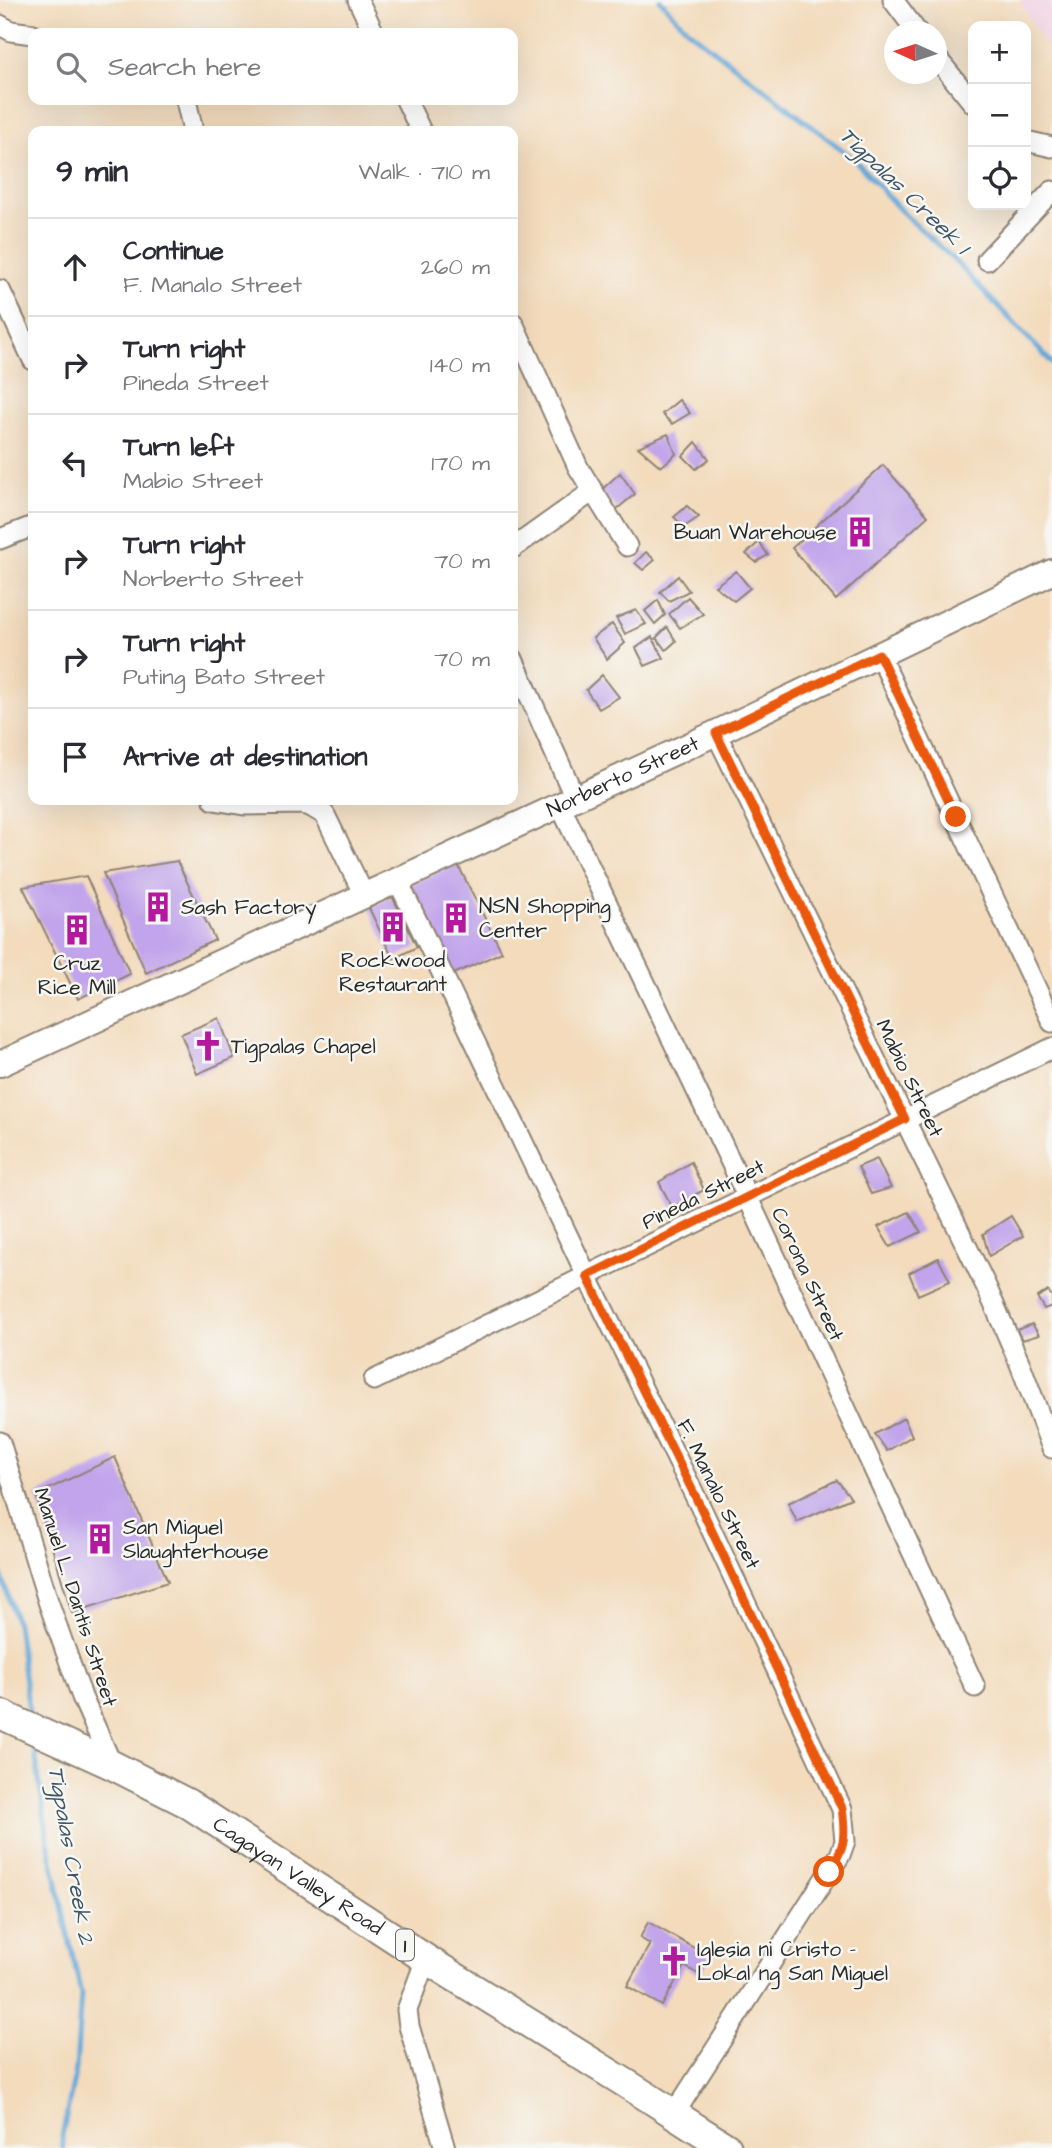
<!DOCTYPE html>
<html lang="en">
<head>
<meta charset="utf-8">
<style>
	:root { --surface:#fff; --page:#f2f2f3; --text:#2b2b33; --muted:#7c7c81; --line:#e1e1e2 }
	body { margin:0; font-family:"Architects Daughter",sans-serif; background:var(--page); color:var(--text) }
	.controls { position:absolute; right:21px; top:21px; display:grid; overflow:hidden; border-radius:14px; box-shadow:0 7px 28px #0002 }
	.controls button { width:63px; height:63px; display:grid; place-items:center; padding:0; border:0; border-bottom:2px solid var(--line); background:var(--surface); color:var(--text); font:35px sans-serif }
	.compass { position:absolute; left:884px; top:21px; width:63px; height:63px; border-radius:50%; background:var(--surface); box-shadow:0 7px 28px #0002; rotate:273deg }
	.stop { position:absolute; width:21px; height:21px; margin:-16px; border:5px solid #ea580c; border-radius:50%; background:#fff }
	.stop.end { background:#ea580c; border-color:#fff; box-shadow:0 2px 7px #0008 }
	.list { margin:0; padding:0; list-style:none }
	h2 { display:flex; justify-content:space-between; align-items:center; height:91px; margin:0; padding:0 28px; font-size:30px }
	h2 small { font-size:23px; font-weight:400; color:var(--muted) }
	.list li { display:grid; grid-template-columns:46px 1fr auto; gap:21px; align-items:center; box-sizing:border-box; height:98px; padding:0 28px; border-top:2px solid var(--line) }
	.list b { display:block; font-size:26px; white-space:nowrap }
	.list p { margin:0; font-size:23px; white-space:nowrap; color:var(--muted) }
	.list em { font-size:23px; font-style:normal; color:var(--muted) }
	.icon { flex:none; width:38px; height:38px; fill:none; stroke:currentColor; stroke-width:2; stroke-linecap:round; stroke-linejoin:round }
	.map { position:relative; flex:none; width:1052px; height:2148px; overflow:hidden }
	.search { position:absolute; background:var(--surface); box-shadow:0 7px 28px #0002; left:28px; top:28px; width:490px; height:77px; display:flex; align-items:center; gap:18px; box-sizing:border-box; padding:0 24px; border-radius:14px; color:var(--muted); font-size:26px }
	.panel { position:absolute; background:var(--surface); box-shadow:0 7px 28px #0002; left:28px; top:126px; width:490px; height:679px; border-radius:14px }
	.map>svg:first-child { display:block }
</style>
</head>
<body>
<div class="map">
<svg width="1052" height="2148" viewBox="0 0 1052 2148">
	<rect width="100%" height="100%" fill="#f6f6f2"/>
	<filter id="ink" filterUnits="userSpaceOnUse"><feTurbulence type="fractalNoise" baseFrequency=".0143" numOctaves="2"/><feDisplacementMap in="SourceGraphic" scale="14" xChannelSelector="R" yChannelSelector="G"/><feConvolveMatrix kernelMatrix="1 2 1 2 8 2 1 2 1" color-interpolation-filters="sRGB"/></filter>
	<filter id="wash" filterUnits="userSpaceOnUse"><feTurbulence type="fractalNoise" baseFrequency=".00686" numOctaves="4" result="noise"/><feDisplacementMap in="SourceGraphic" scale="28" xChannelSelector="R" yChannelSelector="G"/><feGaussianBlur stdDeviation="1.57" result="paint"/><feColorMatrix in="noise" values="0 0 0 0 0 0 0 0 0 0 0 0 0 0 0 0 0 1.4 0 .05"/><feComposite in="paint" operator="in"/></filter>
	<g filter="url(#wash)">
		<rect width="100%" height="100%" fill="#f3dbbc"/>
		<path fill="#f1d0e3" d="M 1019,0 L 1052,0 L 1052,49 L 1049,52 Z"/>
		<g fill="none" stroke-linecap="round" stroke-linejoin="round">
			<g stroke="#64a7d8" stroke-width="5">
				<path d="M 660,0 L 687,29 L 854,159 L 902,212 L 951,257 L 1052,363"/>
				<path d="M 0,1570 L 17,1624 L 30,1718"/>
				<path d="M 33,1738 L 48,1842 L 81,1994 L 76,2069 L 62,2136 L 63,2148"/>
			</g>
		</g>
		<g id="blocks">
			<g fill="#c1a4eb">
				<path d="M 679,400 L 690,413 L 672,424 L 662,414 Z"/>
				<path d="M 668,434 L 676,454 L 661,467 L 638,447 Z"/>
				<path d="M 696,442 L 709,459 L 696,469 L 683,456 Z"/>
				<path d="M 883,465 L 928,516 L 836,600 L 792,548 Z"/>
				<path d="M 620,473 L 635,494 L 617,509 L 600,491 Z"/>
				<path d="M 687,506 L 699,517 L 684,527 L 674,517 Z"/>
				<path d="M 759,542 L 768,555 L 756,562 L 746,554 Z"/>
				<path d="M 646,552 L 655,560 L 643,570 L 635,563 Z"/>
				<path d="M 736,571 L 750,588 L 734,601 L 715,586 Z"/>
				<path d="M 678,576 L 689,591 L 669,601 L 660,592 Z"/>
				<path d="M 688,597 L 703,614 L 680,628 L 669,614 Z"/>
				<path d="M 658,600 L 665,615 L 655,624 L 645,611 Z"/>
				<path d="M 636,610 L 646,624 L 625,634 L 616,618 Z"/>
				<path d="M 612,624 L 625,643 L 607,659 L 593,638 Z"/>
				<path d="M 667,627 L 676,641 L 666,650 L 656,638 Z"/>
				<path d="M 652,637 L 664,658 L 645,666 L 636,648 Z"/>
				<path d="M 602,675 L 619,697 L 599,709 L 586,690 Z"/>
				<path d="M 177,861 L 215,940 L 146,973 L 103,873 Z"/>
				<path d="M 457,863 L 502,952 L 454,974 L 410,885 Z"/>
				<path d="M 86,876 L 130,974 L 78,999 L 23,887 Z"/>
				<path d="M 392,896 L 417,947 L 393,959 L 369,908 Z"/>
				<path d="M 219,1018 L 234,1058 L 197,1074 L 181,1034 Z"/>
				<path d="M 877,1159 L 891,1188 L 871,1194 L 858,1167 Z"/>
				<path d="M 691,1162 L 704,1190 L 672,1207 L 659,1182 Z"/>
				<path d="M 909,1212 L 921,1232 L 890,1247 L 878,1227 Z"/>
				<path d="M 1011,1216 L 1023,1236 L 989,1256 L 983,1234 Z"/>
				<path d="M 938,1258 L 950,1281 L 918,1295 L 909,1273 Z"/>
				<path d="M 1048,1291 L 1052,1296 L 1052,1306 L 1044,1309 L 1037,1297 Z"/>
				<path d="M 1032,1324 L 1039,1335 L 1022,1340 L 1017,1330 Z"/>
				<path d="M 904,1418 L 912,1436 L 887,1451 L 875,1434 Z"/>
				<path d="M 115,1457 L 168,1582 L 72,1613 L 36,1495 Z"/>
				<path d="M 837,1480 L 851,1498 L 797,1522 L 788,1503 Z"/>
				<path d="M 648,1922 L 710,1957 L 700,1975 L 684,1966 L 662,2006 L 627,1986 L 650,1944 L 640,1938 Z"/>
			</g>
		</g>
	</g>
	<g filter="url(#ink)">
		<use href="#blocks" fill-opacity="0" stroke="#8f8374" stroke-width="2"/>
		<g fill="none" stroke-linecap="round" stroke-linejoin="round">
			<g stroke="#8f8374" stroke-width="23">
				<g id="minor">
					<path d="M 358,0 L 374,33"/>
					<path d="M 893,0 L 917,32"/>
					<path d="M 0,25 L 11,31 L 33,34"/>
					<path d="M 936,57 L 973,103"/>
					<path d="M 186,100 L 193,131"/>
					<path d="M 406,100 L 421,131"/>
					<path d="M 1026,141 L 1052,147"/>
					<path d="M 987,260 L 1052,191"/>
					<path d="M 0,290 L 33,360"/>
					<path d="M 513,323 L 578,467 L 627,546"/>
					<path d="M 0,539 L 33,526"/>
					<path d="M 513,548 L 593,491"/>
					<path d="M 879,654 L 1052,1022"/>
					<path d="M 513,659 L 575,798"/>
					<path d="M 716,733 L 986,1286 L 1020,1364 L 1052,1448"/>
					<path d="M 214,800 L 244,805 L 302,804 L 310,806 L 325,815 L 364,895"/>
					<path d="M 560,805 L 748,1198 L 975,1687"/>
					<path d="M 398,881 L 587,1276 L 702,1510 L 842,1809 L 845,1841 L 840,1855 L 674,2114"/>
					<path d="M 374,1380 L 1052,1048"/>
					<path d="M 0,1442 L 48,1601 L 82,1697 L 112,1765"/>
					<path d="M 426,1959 L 407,2010 L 409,2026 L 445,2148"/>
				</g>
			</g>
			<g stroke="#8f8374" stroke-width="28">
				<g id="major">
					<path id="s1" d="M 0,1064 L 716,733 L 1052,572"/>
				</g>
			</g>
			<g stroke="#8f8374" stroke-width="32">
				<g id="highway">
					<path id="s2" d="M 0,1714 L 112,1765 L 187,1803 L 426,1959 L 643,2094 L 727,2148"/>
				</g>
			</g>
			<use href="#minor" stroke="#fff" stroke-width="19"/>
			<use href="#major" stroke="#fff" stroke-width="24"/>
			<use href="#highway" stroke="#fff" stroke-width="28"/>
		</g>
	</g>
	<g fill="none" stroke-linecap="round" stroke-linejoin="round" filter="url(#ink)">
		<path stroke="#ea580c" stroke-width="9" d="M 829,1872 C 845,1847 846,1837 842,1808 L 702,1510 L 587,1276 L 905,1119 L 716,733 L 879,654 L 956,817"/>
	</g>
	<defs>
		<g id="building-bare" transform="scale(2.415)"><path d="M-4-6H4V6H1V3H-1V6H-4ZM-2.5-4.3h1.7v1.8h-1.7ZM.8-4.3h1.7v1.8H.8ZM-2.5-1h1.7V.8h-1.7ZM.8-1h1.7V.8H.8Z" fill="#b5179e" stroke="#f6f6f2" stroke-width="2.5" paint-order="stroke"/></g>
		<g id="church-bare" transform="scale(2.415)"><path d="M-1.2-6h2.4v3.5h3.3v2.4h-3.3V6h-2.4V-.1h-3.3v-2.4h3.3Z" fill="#b5179e" stroke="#f6f6f2" stroke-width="2.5" paint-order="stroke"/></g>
	</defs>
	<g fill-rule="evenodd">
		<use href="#building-bare" x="860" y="532"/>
		<use href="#building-bare" x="158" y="907"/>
		<use href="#building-bare" x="456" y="918"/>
		<use href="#building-bare" x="393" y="927"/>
		<use href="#building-bare" x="77" y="930"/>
		<use href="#church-bare" x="208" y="1046"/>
		<use href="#building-bare" x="100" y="1539"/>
		<use href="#church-bare" x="674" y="1961"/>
	</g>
	<g text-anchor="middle" stroke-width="5" stroke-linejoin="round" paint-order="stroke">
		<rect fill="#f6f6f2" stroke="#686867" stroke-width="2" x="396" y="1929.5" width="18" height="31" rx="5"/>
		<g font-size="19" font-weight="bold" fill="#2b2b2b">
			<text x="405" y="1952">1</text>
		</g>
		<g font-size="21" fill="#2b2b2b" stroke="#f6f6f2" text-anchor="start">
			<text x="837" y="539" text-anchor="end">Buan Warehouse</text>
			<text x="479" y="913">NSN Shopping<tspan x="479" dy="24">Center</tspan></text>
			<text x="181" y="914">Sash Factory</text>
			<text x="393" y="967" text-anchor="middle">Rockwood<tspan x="393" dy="24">Restaurant</tspan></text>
			<text x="77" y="970" text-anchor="middle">Cruz<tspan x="77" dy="24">Rice Mill</tspan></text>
			<text x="231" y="1053">Tigpalas Chapel</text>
			<text x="123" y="1534">San Miguel<tspan x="123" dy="24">Slaughterhouse</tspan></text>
			<text x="697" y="1956">Iglesia ni Cristo -<tspan x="697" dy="24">Lokal ng San Miguel</tspan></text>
		</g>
		<g font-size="21" fill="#2b2b2b" stroke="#f6f6f2">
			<text dy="7" stroke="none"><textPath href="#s1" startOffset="686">Norberto Street</textPath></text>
			<text transform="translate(910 1078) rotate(64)" y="7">Mabio Street</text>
			<text transform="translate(703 1194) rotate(-26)" y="7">Pineda Street</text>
			<text transform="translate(808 1274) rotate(65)" y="7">Corona Street</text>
			<text transform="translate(719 1494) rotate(64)" y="7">F. Manalo Street</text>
			<text transform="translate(76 1597) rotate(72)" y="7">Manuel L. Dantis Street</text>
			<text dy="7" stroke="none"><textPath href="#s2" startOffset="340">Cagayan Valley Road</textPath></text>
		</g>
		<g font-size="23" font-style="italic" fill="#3f5668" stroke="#f6f6f2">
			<text transform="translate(905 190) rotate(44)" y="8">Tigpalas Creek 1</text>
			<text transform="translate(72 1855) rotate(80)" y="8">Tigpalas Creek 2</text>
		</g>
	</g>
</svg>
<div class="controls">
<button>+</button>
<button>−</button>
<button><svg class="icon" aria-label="locate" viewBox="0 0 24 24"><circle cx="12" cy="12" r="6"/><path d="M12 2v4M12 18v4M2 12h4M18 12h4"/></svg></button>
</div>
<svg class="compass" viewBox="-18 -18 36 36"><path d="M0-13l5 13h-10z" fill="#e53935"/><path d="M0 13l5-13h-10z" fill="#7c7c81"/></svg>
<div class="stop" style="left:829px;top:1872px"></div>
<div class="stop end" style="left:956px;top:817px"></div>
<div class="search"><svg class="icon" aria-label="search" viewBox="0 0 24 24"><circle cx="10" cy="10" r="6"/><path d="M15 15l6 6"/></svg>Search here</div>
<section class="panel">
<h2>9 min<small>Walk · 710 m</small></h2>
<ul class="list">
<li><svg class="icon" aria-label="ahead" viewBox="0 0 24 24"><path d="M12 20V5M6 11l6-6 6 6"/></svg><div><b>Continue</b><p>F. Manalo Street</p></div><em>260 m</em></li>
<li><svg class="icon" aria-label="right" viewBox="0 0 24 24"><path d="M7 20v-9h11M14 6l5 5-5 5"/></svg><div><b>Turn right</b><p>Pineda Street</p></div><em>140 m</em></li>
<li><svg class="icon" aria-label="left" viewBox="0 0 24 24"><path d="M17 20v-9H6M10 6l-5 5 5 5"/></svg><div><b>Turn left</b><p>Mabio Street</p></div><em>170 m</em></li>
<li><svg class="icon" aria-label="right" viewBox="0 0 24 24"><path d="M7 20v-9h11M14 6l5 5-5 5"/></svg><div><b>Turn right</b><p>Norberto Street</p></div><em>70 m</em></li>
<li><svg class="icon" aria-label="right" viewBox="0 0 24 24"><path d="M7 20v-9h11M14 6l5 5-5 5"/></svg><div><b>Turn right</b><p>Puting Bato Street</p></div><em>70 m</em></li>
<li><svg class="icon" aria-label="arrive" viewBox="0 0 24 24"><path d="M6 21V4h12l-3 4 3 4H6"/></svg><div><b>Arrive at destination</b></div></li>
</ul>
</section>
</div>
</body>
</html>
